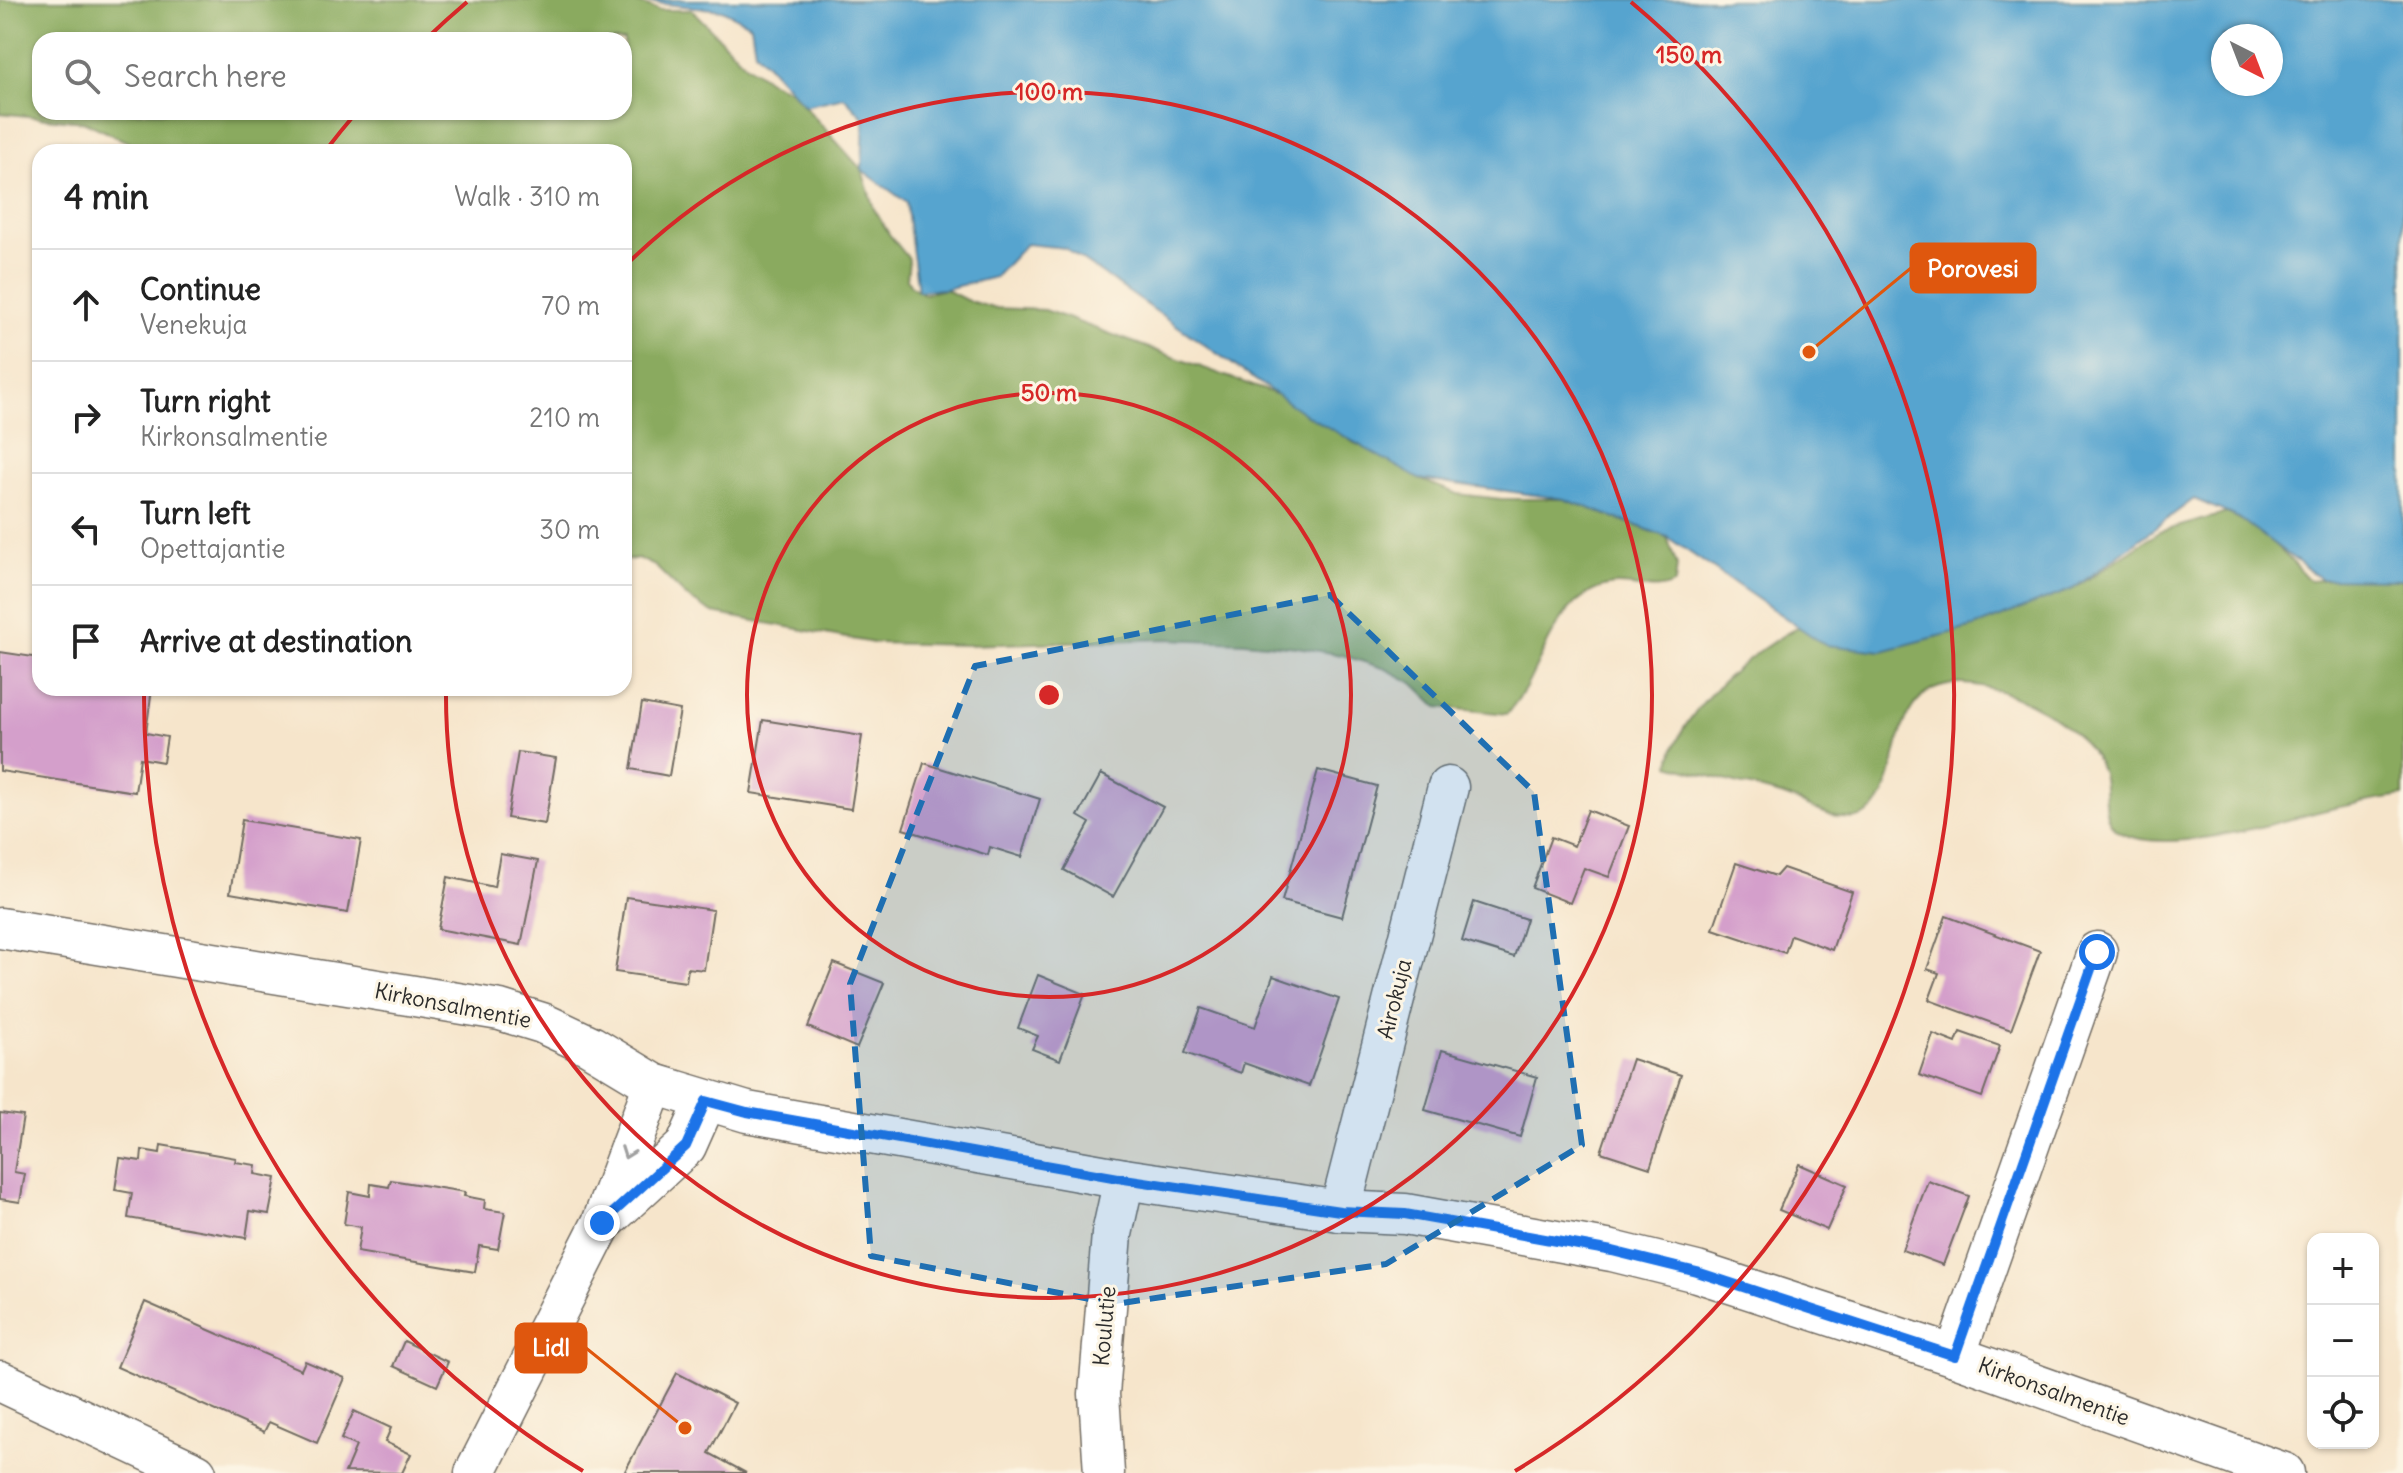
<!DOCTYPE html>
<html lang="en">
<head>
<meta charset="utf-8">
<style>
	:root { --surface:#fff; --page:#f6f6f6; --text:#222; --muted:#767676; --line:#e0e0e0 }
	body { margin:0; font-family:Delius,sans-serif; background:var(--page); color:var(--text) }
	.controls { position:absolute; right:24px; bottom:24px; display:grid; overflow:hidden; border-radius:16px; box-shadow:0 2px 6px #0004 }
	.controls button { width:72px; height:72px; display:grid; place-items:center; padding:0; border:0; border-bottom:2px solid var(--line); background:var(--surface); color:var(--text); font:40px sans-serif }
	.compass { position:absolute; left:2211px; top:24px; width:72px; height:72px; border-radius:50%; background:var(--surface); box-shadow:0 2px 6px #0004; rotate:138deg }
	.stop { position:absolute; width:24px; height:24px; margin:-18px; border:6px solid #1a73e8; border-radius:50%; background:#fff }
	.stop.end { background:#1a73e8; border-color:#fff; box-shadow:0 2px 8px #0008 }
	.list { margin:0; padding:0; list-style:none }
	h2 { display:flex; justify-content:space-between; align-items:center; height:104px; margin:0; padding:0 32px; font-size:34px }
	h2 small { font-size:26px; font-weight:400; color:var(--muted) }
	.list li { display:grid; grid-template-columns:52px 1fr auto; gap:24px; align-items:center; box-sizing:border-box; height:112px; padding:0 32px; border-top:2px solid var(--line) }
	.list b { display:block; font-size:30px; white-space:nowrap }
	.list p { margin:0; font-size:26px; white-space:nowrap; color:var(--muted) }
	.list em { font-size:26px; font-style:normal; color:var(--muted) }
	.icon { flex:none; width:44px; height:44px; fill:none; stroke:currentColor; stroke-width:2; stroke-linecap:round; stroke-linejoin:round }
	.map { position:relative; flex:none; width:2403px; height:1473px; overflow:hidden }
	.search { position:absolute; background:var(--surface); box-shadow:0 2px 6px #0004; left:32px; top:32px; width:600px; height:88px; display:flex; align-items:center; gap:20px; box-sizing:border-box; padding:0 28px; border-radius:24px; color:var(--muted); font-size:30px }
	.panel { position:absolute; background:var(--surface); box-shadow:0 2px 6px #0004; left:32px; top:144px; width:600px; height:552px; border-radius:24px }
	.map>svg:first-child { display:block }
</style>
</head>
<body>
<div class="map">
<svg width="2403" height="1473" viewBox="0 0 2403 1473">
	<rect width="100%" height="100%" fill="#fcf5e5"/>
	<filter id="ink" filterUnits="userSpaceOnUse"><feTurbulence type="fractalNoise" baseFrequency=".0125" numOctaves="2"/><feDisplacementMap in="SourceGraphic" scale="16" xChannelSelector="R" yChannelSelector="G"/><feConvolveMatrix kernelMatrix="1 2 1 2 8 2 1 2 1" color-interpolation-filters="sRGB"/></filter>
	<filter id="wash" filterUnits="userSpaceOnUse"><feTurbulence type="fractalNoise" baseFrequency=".006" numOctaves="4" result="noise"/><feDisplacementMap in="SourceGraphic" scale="32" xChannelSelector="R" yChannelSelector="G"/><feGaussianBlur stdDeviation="1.8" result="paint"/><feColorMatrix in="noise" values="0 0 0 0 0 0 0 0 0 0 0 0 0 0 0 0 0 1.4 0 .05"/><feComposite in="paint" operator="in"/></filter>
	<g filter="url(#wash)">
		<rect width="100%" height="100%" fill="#f6e5cb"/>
		<g fill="#8aaa5f" stroke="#5a6a45" stroke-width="2" fill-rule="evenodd">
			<path d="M 0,0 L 627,0 L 659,10 L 692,10 L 745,64 L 769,81 L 791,91 L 862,170 L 874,209 L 889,234 L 909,259 L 907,279 L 911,286 L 924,294 L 945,289 L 966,300 L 993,308 L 1045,310 L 1300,403 L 1354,443 L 1399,463 L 1419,479 L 1458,494 L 1501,499 L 1564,499 L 1667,537 L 1677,565 L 1675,583 C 1655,596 1630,581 1608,586 C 1560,596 1546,651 1525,689 C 1520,697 1513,706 1507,714 L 1438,707 L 1413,683 L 1386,669 L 1342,655 L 1297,647 L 1245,642 L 1168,639 L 966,645 L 873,643 L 713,613 L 688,598 L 655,566 L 638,558 L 624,561 L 624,152 L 141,152 L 130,143 L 85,122 L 0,113 ZM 40,40 L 624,40 L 624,112 L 40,112 Z"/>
			<path d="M 2227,513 C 2261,527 2285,554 2310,581 L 2381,574 L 2403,581 L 2403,796 C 2377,800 2351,804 2326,810 C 2274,823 2173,855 2123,834 C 2097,822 2109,792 2101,770 C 2084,724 2010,686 1963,684 C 1872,682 1915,806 1856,818 C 1832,822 1804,802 1781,795 C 1744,785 1707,776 1670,765 C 1676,710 1767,636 1817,619 L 2073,589 L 2159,532 Z"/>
		</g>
		<path fill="#56a4cf" stroke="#40687d" stroke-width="2" fill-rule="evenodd" d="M 627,0 L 2403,0 L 2403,580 L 2321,579 L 2239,518 L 2194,499 L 2073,589 L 1974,627 L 1882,651 L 1825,645 L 1667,537 L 1564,499 L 1419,479 L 1303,413 L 1065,248 L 1026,244 L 995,277 L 945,289 L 918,291 L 906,202 L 862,170 L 864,118 L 844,97 L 805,106 L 755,51 L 751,25 L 722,10 ZM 2223,36 L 2271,36 L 2271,84 L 2223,84 Z"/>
		<g id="blocks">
			<g fill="#d49fcb">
				<path d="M 0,652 L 40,658 L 40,688 L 152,688 L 146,733 L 167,737 L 163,762 L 140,758 L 135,792 L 0,771 Z"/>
				<path d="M 642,703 L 680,710 L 669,776 L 631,769 Z"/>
				<path d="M 763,720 L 862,736 L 851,809 L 751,793 Z"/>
				<path d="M 518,752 L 556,758 L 545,824 L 507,818 Z"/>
				<path d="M 924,763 L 1040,799 L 1022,857 L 990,847 L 988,855 L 903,829 Z"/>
				<path d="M 1318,770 L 1377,786 L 1342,917 L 1282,901 Z"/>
				<path d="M 1101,774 L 1163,807 L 1113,897 L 1064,870 L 1090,823 L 1078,816 Z"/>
				<path d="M 1588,810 L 1629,826 L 1609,877 L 1584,868 L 1570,903 L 1532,888 L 1551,837 L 1574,846 Z"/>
				<path d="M 242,820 L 361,840 L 348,913 L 230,893 Z"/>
				<path d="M 500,854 L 538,861 L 521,945 L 438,929 L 448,877 L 494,887 Z"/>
				<path d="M 1736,863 L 1776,876 L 1783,868 L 1852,892 L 1832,950 L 1791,935 L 1785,953 L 1713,929 Z"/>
				<path d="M 626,897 L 713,910 L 704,970 L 688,968 L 686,982 L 615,972 Z"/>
				<path d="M 1474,902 L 1526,919 L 1514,957 L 1462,941 Z"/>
				<path d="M 1946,916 L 2040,951 L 2011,1030 L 1929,1000 L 1939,973 L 1927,969 Z"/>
				<path d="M 834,963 L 884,983 L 857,1048 L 808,1027 Z"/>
				<path d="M 1038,975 L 1085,994 L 1060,1060 L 1032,1049 L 1038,1036 L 1018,1028 Z"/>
				<path d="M 1273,976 L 1339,999 L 1309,1086 L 1244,1063 L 1241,1073 L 1185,1053 L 1201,1008 L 1255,1027 Z"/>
				<path d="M 1960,1032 L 2000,1046 L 1982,1097 L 1919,1075 L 1933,1034 L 1956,1043 Z"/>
				<path d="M 1442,1050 L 1537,1077 L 1520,1137 L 1425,1110 Z"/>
				<path d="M 1632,1059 L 1681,1075 L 1650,1168 L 1601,1152 Z"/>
				<path d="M 0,1113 L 23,1116 L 14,1172 L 25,1174 L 20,1202 L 0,1199 Z"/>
				<path d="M 161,1145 L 236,1158 L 235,1162 L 256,1165 L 255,1174 L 276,1178 L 269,1214 L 250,1211 L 246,1238 L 128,1218 L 132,1193 L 115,1190 L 120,1158 L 141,1161 L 142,1150 L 160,1153 Z"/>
				<path d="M 1799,1164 L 1847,1185 L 1827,1230 L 1779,1210 Z"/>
				<path d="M 391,1180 L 465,1192 L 464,1196 L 485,1200 L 484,1209 L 505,1212 L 498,1249 L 479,1246 L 475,1272 L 357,1252 L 361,1227 L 344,1224 L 349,1192 L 370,1196 L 371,1184 L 389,1187 Z"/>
				<path d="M 1928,1181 L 1969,1196 L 1943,1265 L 1902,1250 Z"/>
				<path d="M 145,1302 L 301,1370 L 305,1361 L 345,1378 L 317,1443 L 269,1422 L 264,1432 L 117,1367 Z"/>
				<path d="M 404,1341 L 448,1362 L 437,1386 L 393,1366 Z"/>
				<path d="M 677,1373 L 735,1403 L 709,1453 L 746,1473 L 624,1473 Z"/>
				<path d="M 354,1411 L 391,1428 L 385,1442 L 411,1454 L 402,1473 L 345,1472 L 356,1446 L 341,1439 Z"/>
			</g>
		</g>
	</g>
	<g filter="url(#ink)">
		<use href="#blocks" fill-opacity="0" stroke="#726c63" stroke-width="2"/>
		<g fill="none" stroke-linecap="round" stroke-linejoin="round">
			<g stroke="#726c63" stroke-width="43">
				<g id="street">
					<path d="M 0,928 L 500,1010 L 542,1023 L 591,1046 L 654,1084 L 747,1112 L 1124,1179 L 1340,1211 L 1405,1214 L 1612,1251 L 1697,1272 L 1955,1356 L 2284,1473"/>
					<path d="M 1340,1211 L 1448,787"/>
					<path d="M 608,1218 L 686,1146 L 706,1101"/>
					<path d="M 1955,1356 L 2097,952"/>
					<path d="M 0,1381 L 196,1473"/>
					<path d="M 475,1473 L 602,1223 L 654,1084"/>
					<path d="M 1104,1473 L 1099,1394 L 1112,1234 L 1124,1179"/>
				</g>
			</g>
			<use href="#street" stroke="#fff" stroke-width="40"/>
		</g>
		<defs><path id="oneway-chevron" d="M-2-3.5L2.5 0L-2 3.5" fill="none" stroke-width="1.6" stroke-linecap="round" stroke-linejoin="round" transform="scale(2)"/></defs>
		<use stroke="#a0a0a0" href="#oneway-chevron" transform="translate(627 1153) rotate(110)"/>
	</g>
	<g fill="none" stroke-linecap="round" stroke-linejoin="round" filter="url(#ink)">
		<path stroke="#1a73e8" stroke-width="10" d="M 602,1223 L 686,1146 L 706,1101 L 747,1112 L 1124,1179 L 1340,1211 L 1405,1214 L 1612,1251 L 1697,1272 L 1955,1356 L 2097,952"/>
	</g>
	<path fill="#1f6fb2" fill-opacity="0.2" stroke="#1f6fb2" stroke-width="6" stroke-dasharray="16 10" stroke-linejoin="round" d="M 1330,595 L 1534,792 L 1582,1145 L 1386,1264 L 1115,1304 L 871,1256 L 850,984 L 975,666 Z"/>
	<g fill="none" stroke="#d62828" stroke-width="4">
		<circle cx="1049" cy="695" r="302"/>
		<path d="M626 265A603 603 0 1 1 446 690"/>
		<path d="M583 1471A905 905 0 0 1 144 695M326 150A905 905 0 0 1 356 113M426 39A905 905 0 0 1 467 2M1631 2A905 905 0 0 1 1515 1471"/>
	</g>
	<g text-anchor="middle" stroke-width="6" stroke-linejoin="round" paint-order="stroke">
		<g font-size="22" fill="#2b2b2b" stroke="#fcf5e5">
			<text transform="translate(1394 999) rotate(-76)" y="8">Airokuja</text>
			<text transform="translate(453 1005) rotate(11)" y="8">Kirkonsalmentie</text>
			<text transform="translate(1104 1326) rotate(-85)" y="8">Koulutie</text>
			<text transform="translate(2054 1391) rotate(20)" y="8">Kirkonsalmentie</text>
		</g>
	</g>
	<circle cx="1049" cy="695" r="12" fill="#d62828" stroke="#fcf5e5" stroke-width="4"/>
	<g font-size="24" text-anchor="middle" font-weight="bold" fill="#d62828" stroke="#fcf5e5" stroke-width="6" stroke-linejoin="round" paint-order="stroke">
		<text x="1689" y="63">150 m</text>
		<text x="1049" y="100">100 m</text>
		<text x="1049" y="401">50 m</text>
	</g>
	<path fill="none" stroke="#df570e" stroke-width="3" d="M1809 352L1911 268M685 1428L586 1348"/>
	<g fill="#df570e" stroke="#fcf5e5" stroke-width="3">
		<circle cx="1809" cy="352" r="8"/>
		<circle cx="685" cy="1428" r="8"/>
	</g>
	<g fill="#df570e" stroke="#df570e" stroke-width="3">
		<rect x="1911" y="244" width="124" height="48" rx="8"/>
		<rect x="516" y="1324" width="70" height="48" rx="8"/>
	</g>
	<g font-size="24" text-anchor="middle" font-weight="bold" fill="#fff">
		<text x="1973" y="277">Porovesi</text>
		<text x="551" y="1356">Lidl</text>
	</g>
</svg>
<div class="controls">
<button>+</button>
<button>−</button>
<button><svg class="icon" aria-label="locate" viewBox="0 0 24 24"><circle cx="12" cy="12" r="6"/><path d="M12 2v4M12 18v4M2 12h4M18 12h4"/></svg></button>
</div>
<svg class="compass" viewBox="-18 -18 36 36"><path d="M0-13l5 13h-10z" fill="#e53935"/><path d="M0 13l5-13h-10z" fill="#767676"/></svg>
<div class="stop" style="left:2097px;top:952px"></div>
<div class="stop end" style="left:602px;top:1223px"></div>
<div class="search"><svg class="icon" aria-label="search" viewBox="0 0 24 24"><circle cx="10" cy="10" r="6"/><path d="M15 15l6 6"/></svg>Search here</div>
<section class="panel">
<h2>4 min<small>Walk · 310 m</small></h2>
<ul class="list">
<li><svg class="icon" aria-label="ahead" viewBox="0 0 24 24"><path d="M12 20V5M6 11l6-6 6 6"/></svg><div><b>Continue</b><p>Venekuja</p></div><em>70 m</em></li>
<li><svg class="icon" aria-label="right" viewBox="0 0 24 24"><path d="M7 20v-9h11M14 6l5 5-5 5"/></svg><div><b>Turn right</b><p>Kirkonsalmentie</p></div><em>210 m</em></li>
<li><svg class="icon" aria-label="left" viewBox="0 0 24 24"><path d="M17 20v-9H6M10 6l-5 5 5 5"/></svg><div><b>Turn left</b><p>Opettajantie</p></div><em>30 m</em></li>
<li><svg class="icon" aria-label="arrive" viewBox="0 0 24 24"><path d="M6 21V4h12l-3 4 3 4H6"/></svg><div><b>Arrive at destination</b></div></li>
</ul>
</section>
</div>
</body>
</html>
